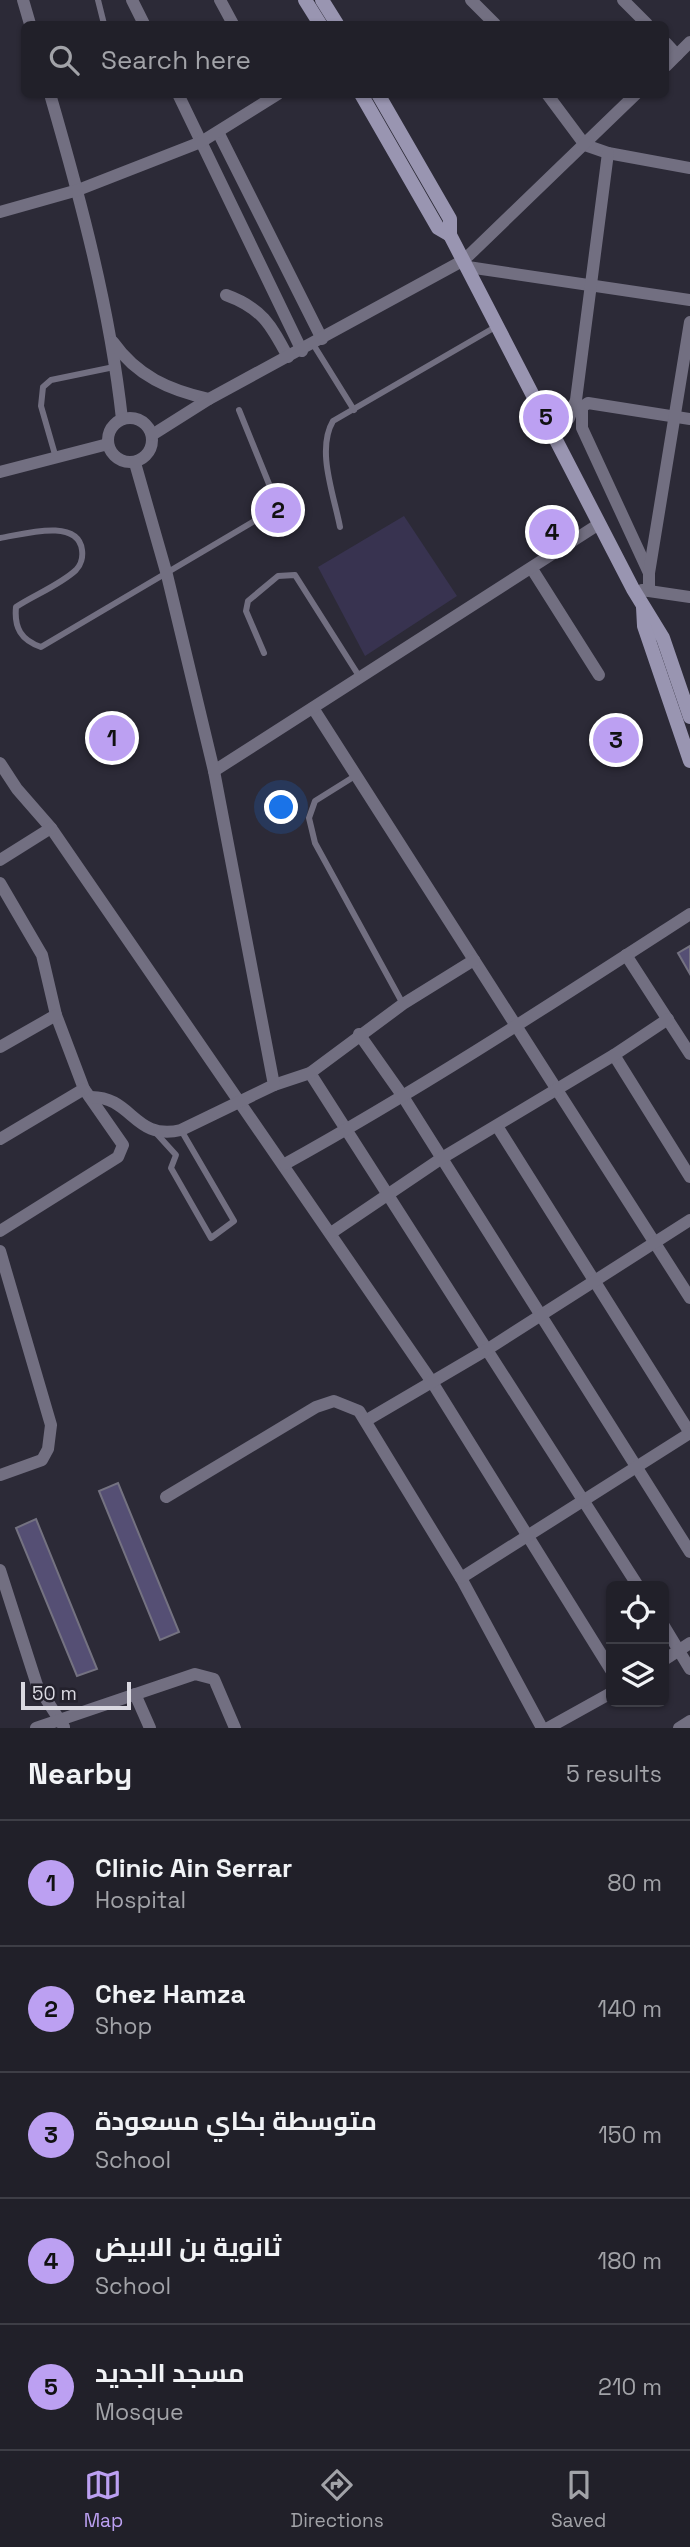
<!DOCTYPE html>
<html lang="en">
<head>
<meta charset="utf-8">
<style>
	:root { --surface:#212029; --page:#2d2d35; --text:#f1f3f6; --muted:#a2a3a8; --line:#3e3e46; --accent:#bca0f2 }
	body { margin:0; font-family:"Space Grotesk",Cairo,sans-serif; background:var(--page); color:var(--text) }
	.controls { position:absolute; right:21px; bottom:21px; display:grid; overflow:hidden; border-radius:10px; box-shadow:0 2px 5px #0004 }
	.controls button { width:63px; height:63px; display:grid; place-items:center; padding:0; border:0; border-bottom:2px solid var(--line); background:var(--surface); color:var(--text); font:35px sans-serif }
	.scale { position:absolute; left:21px; bottom:18px; width:110px; box-sizing:border-box; padding-left:7px; border:4px solid #dad9e1; border-top:0; font-size:19px; line-height:24px; white-space:nowrap; color:#dad9e1; -webkit-text-stroke:5px #23212c; paint-order:stroke }
	.you { position:absolute; left:282px; top:808px; width:24px; height:24px; margin:-18px; border:5px solid #fff; border-radius:50%; background:#1a73e8; box-shadow:0 0 0 10px #1a73e833 }
	.badge { display:grid; place-items:center; width:46px; height:46px; border-radius:50%; background:var(--accent); color:#111; font-size:23px; font-weight:700 }
	.pin { position:absolute; translate:-50% -50%; border:4px solid #fff; box-shadow:0 2px 7px #0006 }
	.list { margin:0; padding:0; list-style:none }
	h2 { display:flex; justify-content:space-between; align-items:center; height:91px; margin:0; padding:0 28px; font-size:30px }
	h2 small { font-size:23px; font-weight:400; color:var(--muted) }
	.list li { display:grid; grid-template-columns:46px 1fr auto; gap:21px; align-items:center; box-sizing:border-box; height:126px; padding:0 28px; border-top:2px solid var(--line) }
	.list b { display:block; font-size:26px; white-space:nowrap }
	.list p { margin:0; font-size:23px; white-space:nowrap; color:var(--muted) }
	.list em { font-size:23px; font-style:normal; color:var(--muted) }
	.icon { flex:none; width:38px; height:38px; fill:none; stroke:currentColor; stroke-width:2; stroke-linecap:round; stroke-linejoin:round }
	.map { position:relative; flex:none; width:690px; height:1728px; overflow:hidden }
	.search { position:absolute; background:var(--surface); box-shadow:0 2px 5px #0004; left:21px; right:21px; top:21px; height:77px; display:flex; align-items:center; gap:18px; box-sizing:border-box; padding:0 24px; border-radius:10px; color:var(--muted); font-size:26px }
	.sheet { height:721px; background:var(--surface) }
	nav { display:flex; justify-content:space-around; align-items:center; box-sizing:border-box; height:98px; border-top:2px solid var(--line); background:var(--surface); font-size:19px; color:var(--muted) }
	nav a { display:grid; justify-items:center; gap:4px }
	nav .on { color:var(--accent) }
	.map>svg:first-child { display:block }
</style>
</head>
<body>
<div class="map">
<svg width="690" height="1728" viewBox="0 0 690 1728">
	<rect width="100%" height="100%" fill="#2c2a37"/>
	<path fill="#383350" d="M 404,516 L 457,596 L 365,656 L 318,567 Z"/>
	<g fill="#554f74" stroke="#747281" stroke-width="2">
		<path d="M 690,946 L 690,974 L 678,953 Z"/>
		<path d="M 118,1483 L 179,1632 L 160,1640 L 99,1491 Z"/>
		<path d="M 36,1519 L 97,1669 L 77,1676 L 16,1528 Z"/>
	</g>
	<g fill="none" stroke-linecap="round" stroke-linejoin="round">
		<g stroke="#726f81" stroke-width="6">
			<path d="M 98,0 L 104,24"/>
			<path d="M 313,344 L 354,410"/>
			<path d="M 56,458 L 41,406 L 43,387 L 51,380 L 114,367"/>
			<path d="M 340,527 C 334,495 316,450 333,421 L 497,326"/>
			<path d="M 0,538 C 21,535 78,517 82,550 C 83,557 81,565 76,570 C 60,585 34,595 16,607 C 14,628 21,640 41,647 L 256,520 L 266,501 L 269,484 L 239,410"/>
			<path d="M 264,653 L 246,611 L 248,601 L 278,576 L 295,575 L 359,676"/>
			<path d="M 355,776 L 315,801 L 309,818 L 315,843 L 403,1004"/>
			<path d="M 156,1133 L 176,1155 L 171,1168 L 211,1238 L 234,1221 L 181,1130"/>
		</g>
		<g stroke="#726f81" stroke-width="12">
			<path d="M 23,0 L 30,24"/>
			<path d="M 132,0 L 144,24"/>
			<path d="M 220,0 L 233,24"/>
			<path d="M 471,0 L 495,24"/>
			<path d="M 623,0 L 647,24"/>
			<path d="M 666,43 L 677,55"/>
			<path d="M 666,66 L 690,42"/>
			<path d="M 50,94 C 81,201 110,309 122,419"/>
			<path d="M 178,94 L 302,351"/>
			<path d="M 547,94 L 585,145 L 608,153 L 690,168"/>
			<path d="M 218,132 L 322,339"/>
			<path d="M 0,212 L 78,190 L 201,142 L 278,94"/>
			<path d="M 468,267 L 690,300"/>
			<path d="M 226,295 C 262,308 271,325 288,357"/>
			<path d="M 113,342 C 137,376 169,390 209,399"/>
			<circle cx="130" cy="440" r="22"/>
			<path d="M 152,435 L 209,399 L 464,260 L 636,94"/>
			<path d="M 556,436 L 569,418 L 576,400 L 608,153"/>
			<path d="M 0,472 L 108,444"/>
			<path d="M 532,569 L 599,675"/>
			<path d="M 649,573 L 582,428 L 582,407 L 588,403 L 690,419"/>
			<path d="M 642,590 L 690,597"/>
			<path d="M 649,591 L 649,573 L 690,322"/>
			<path d="M 313,708 L 690,1298"/>
			<path d="M 0,763 L 17,789 L 51,828 L 432,1382 L 611,1670"/>
			<path d="M 214,771 L 599,524"/>
			<path d="M 0,860 L 51,828"/>
			<path d="M 0,883 L 42,955 L 56,1015 L 84,1089 L 123,1145 L 118,1157 L 0,1231"/>
			<path d="M 626,955 L 690,1054"/>
			<path d="M 359,1034 L 402,1095 L 690,1552"/>
			<path d="M 0,1047 L 56,1015"/>
			<path d="M 614,1055 L 690,1177"/>
			<path d="M 310,1073 L 638,1586"/>
			<path d="M 274,1085 L 310,1073 L 403,1004 L 474,960"/>
			<path d="M 90,1097 C 133,1096 133,1141 181,1130 L 274,1085 L 214,771 L 167,575 L 135,463"/>
			<path d="M 497,1126 L 690,1433"/>
			<path d="M 0,1139 L 84,1089"/>
			<path d="M 285,1164 C 424,1087 557,1000 690,914"/>
			<path d="M 331,1233 L 442,1158 L 614,1055 L 668,1019"/>
			<path d="M 0,1251 L 51,1425 L 48,1449 L 42,1460 L 0,1475"/>
			<path d="M 367,1420 L 488,1349 L 690,1220"/>
			<path d="M 166,1497 L 316,1407 L 334,1401 L 359,1411 L 461,1578 L 542,1728"/>
			<path d="M 0,1570 L 37,1685 L 64,1727"/>
			<path d="M 461,1578 L 690,1433"/>
			<path d="M 664,1626 L 690,1669"/>
			<path d="M 664,1660 L 690,1643"/>
			<path d="M 135,1694 L 150,1728"/>
			<path d="M 36,1728 L 195,1674 L 214,1679 L 235,1728"/>
			<path d="M 548,1728 L 611,1693"/>
			<path d="M 679,1728 L 690,1721"/>
		</g>
		<g stroke="#9995b1" stroke-width="14">
			<path d="M 305,0 L 320,24"/>
			<path d="M 322,0 L 337,24"/>
			<path d="M 361,94 L 438,228 L 450,235"/>
			<path d="M 378,94 L 450,219 L 450,235 L 633,589 L 663,638 L 690,717"/>
			<path d="M 643,607 L 644,626 L 690,761"/>
		</g>
	</g>
</svg>
<div class="controls">
<button><svg class="icon" aria-label="locate" viewBox="0 0 24 24"><circle cx="12" cy="12" r="6"/><path d="M12 2v4M12 18v4M2 12h4M18 12h4"/></svg></button>
<button><svg class="icon" aria-label="layers" viewBox="0 0 24 24"><path d="M12 4l9 5-9 5-9-5zM3 14l9 5 9-5"/></svg></button>
</div>
<div class="scale">50 m</div>
<div class="you"></div>
<div class="pin badge" style="left:112px;top:738px">1</div>
<div class="pin badge" style="left:278px;top:510px">2</div>
<div class="pin badge" style="left:616px;top:740px">3</div>
<div class="pin badge" style="left:552px;top:532px">4</div>
<div class="pin badge" style="left:546px;top:417px">5</div>
<div class="search"><svg class="icon" aria-label="search" viewBox="0 0 24 24"><circle cx="10" cy="10" r="6"/><path d="M15 15l6 6"/></svg>Search here</div>
</div>
<section class="sheet">
<h2>Nearby<small>5 results</small></h2>
<ul class="list">
<li><span class="badge">1</span><div><b>Clinic Ain Serrar</b><p>Hospital</p></div><em>80 m</em></li>
<li><span class="badge">2</span><div><b>Chez Hamza</b><p>Shop</p></div><em>140 m</em></li>
<li><span class="badge">3</span><div><b>متوسطة بكاي مسعودة</b><p>School</p></div><em>150 m</em></li>
<li><span class="badge">4</span><div><b>ثانوية بن الابيض</b><p>School</p></div><em>180 m</em></li>
<li><span class="badge">5</span><div><b>مسجد الجديد</b><p>Mosque</p></div><em>210 m</em></li>
</ul>
</section>
<nav>
<a class="on"><svg class="icon" aria-label="map" viewBox="0 0 24 24"><path d="M3 6l6-2 6 2 6-2v14l-6 2-6-2-6 2zM9 4v14M15 6v14"/></svg>Map</a>
<a><svg class="icon" aria-label="directions" viewBox="0 0 24 24"><path d="M12 3l9 9-9 9-9-9zM9 14v-3h6M13 9l2 2-2 2"/></svg>Directions</a>
<a><svg class="icon" aria-label="saved" viewBox="0 0 24 24"><path d="M7 4h10v16l-5-4-5 4z"/></svg>Saved</a>
</nav>
</body>
</html>
